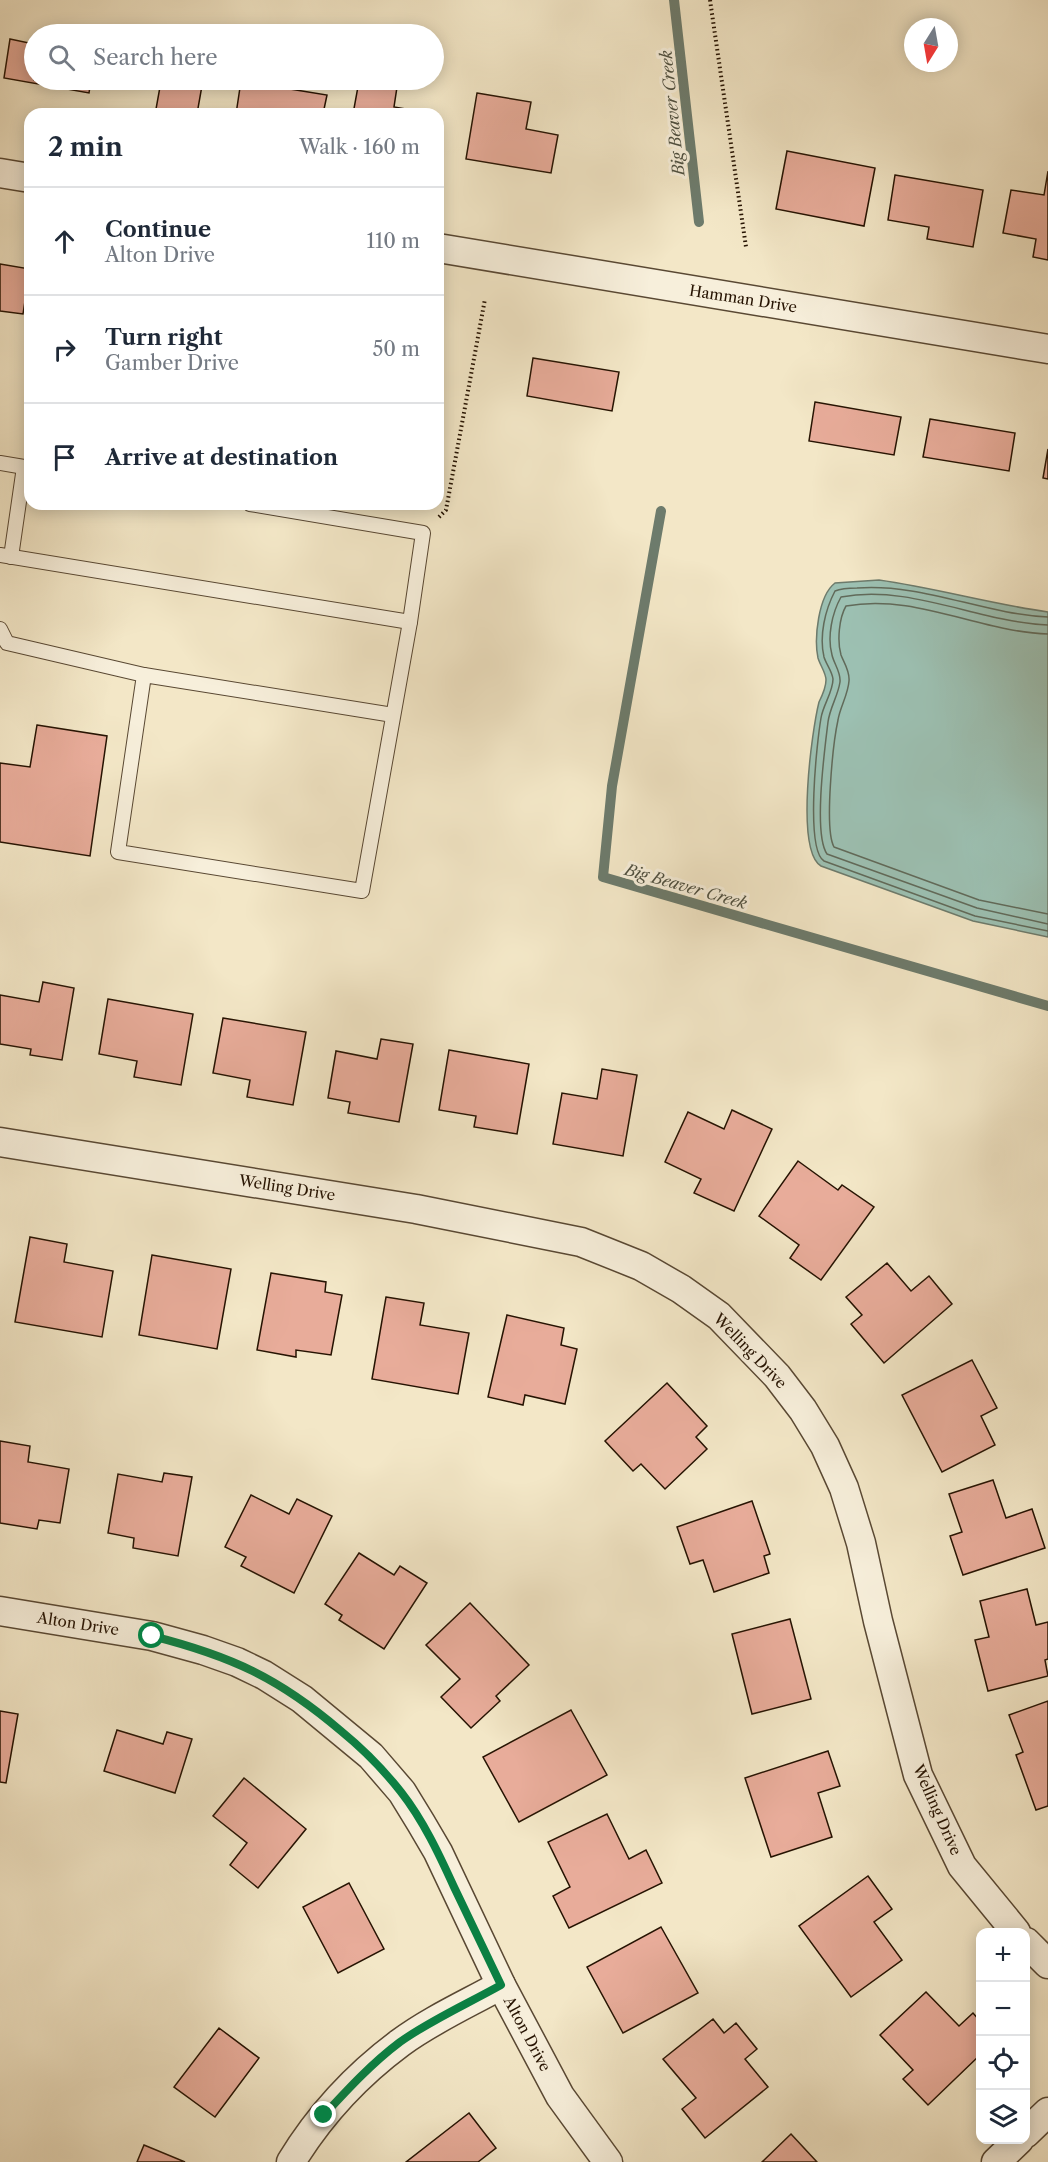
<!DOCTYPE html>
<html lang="en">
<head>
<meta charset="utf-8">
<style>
	:root { --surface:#fff; --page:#f2f2f3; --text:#1f2937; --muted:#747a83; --line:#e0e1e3 }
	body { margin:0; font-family:"Libre Caslon Text",serif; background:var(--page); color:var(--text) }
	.controls { position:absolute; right:18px; bottom:18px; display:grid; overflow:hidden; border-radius:12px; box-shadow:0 3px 15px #0003 }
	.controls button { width:54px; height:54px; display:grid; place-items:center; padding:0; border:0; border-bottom:2px solid var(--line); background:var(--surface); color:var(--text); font:30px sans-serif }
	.compass { position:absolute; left:904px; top:18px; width:54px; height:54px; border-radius:50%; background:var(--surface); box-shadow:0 3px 15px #0003; rotate:191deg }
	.stop { position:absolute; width:18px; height:18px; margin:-14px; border:4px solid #0b8043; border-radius:50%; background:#fff }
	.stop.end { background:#0b8043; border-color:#fff; box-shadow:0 2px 6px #0008 }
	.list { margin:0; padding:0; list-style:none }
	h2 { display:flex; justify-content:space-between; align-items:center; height:78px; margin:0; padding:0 24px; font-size:26px }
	h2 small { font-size:20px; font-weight:400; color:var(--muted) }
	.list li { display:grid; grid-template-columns:39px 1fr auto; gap:18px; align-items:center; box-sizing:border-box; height:108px; padding:0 24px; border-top:2px solid var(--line) }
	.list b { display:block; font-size:22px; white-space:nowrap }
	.list p { margin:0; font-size:20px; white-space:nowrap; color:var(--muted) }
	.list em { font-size:20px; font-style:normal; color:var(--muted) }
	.icon { flex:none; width:33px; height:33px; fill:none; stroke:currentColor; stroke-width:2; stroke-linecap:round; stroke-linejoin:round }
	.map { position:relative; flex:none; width:1048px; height:2162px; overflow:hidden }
	.search { position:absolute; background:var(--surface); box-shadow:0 3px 15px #0003; left:24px; top:24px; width:420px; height:66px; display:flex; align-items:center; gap:15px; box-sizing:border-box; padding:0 21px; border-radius:33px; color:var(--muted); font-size:22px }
	.panel { position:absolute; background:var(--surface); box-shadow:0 3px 15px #0003; left:24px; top:108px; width:420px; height:402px; border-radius:18px }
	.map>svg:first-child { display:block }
</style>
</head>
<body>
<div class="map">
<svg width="1048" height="2162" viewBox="0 0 1048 2162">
	<rect width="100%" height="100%" fill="#f3e7c7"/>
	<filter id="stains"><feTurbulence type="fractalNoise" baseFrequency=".00333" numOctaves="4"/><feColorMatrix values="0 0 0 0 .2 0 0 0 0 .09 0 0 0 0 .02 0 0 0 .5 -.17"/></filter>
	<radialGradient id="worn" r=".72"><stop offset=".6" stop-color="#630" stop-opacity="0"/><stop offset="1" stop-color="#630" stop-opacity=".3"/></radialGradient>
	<path fill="#9cc0b2" stroke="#6d7b6c" stroke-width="1.5" d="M 879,580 C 936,588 991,604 1048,612 L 1048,937 L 973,921 L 821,866 C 795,850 812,730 819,702 C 822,696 826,687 826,680 C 826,673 820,665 818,658 C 814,639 818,596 835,583 Z"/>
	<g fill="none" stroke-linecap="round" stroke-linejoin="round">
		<g stroke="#616a5a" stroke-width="1.5">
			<path d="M 1048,617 C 983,614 923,583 857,588 C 850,588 842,588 835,591 C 825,610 819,636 824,657 C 826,664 832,671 833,679 C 833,692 823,705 821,718 C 817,741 805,849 824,861 L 975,916 L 1048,931"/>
			<path d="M 1048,625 C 978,622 911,584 841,597 C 832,613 827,637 832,655 C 834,664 841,672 840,682 C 838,696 830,707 828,722 C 825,747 813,834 827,854 L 977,908 L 1048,924"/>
			<path d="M 1048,634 C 980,632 915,593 846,606 C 839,618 837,641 841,655 C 844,663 850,671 849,681 C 848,695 840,707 838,720 C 833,743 824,829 834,847 L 979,900 L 1048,914"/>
		</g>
		<g stroke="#6d7b6c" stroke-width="10">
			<path d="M 674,0 L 699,222"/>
			<path d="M 661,511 L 612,786 L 603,877 L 1048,1006"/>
		</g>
	</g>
	<g fill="#e8ac9a" stroke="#261302" stroke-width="1.5">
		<path d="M 143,25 L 170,30 L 197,34 L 142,34 Z"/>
		<path d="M 10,39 L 34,44 L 34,80 L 91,80 L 89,93 L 4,78 Z"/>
		<path d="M 134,80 L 203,80 L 197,114 L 156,109 L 160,87 L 133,83 Z"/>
		<path d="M 241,81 L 327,95 L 323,114 L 236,114 Z"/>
		<path d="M 359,81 L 397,87 L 394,107 L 435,114 L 353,114 Z"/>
		<path d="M 477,93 L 531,102 L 526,129 L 558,135 L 551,173 L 466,159 Z"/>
		<path d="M 787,151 L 875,168 L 864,226 L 776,209 Z"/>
		<path d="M 1048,171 L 1048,260 L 1033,257 L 1036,239 L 1003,233 L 1011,190 L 1044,195 Z"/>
		<path d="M 895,175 L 983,190 L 973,247 L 927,239 L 929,227 L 888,220 Z"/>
		<path d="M 0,264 L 30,269 L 23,314 L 0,311 Z"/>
		<path d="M 533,358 L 619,372 L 612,411 L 527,396 Z"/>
		<path d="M 815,402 L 901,417 L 894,455 L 809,441 Z"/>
		<path d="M 930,419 L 1015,433 L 1009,471 L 923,457 Z"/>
		<path d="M 1048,449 L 1048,479 L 1043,478 Z"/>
		<path d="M 37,725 L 107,736 L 90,856 L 0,842 L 0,763 L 30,767 Z"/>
		<path d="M 43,982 L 74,988 L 62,1060 L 30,1055 L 31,1049 L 0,1044 L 0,995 L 39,1002 Z"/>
		<path d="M 108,999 L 193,1014 L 181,1085 L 134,1077 L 137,1061 L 99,1054 Z"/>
		<path d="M 223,1018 L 306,1032 L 293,1105 L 247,1097 L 250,1080 L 213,1073 Z"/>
		<path d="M 381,1039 L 413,1044 L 399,1122 L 348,1113 L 350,1102 L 328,1098 L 336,1051 L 377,1059 Z"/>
		<path d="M 449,1050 L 529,1064 L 517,1134 L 474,1127 L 476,1116 L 439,1110 Z"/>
		<path d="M 602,1069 L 637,1075 L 623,1156 L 553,1144 L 562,1093 L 597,1099 Z"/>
		<path d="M 732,1110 L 772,1129 L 734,1211 L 694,1193 L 701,1179 L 665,1162 L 688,1112 L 724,1129 Z"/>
		<path d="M 798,1161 L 838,1190 L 842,1185 L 874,1207 L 821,1280 L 790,1258 L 799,1245 L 759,1216 Z"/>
		<path d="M 30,1237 L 67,1244 L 64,1262 L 113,1271 L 102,1337 L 15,1322 Z"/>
		<path d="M 152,1255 L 231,1269 L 217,1349 L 139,1335 Z"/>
		<path d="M 887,1263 L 911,1291 L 929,1276 L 952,1304 L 884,1363 L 851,1324 L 862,1315 L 846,1297 Z"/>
		<path d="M 271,1273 L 326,1282 L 325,1292 L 342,1295 L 331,1355 L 296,1350 L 296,1357 L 257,1350 Z"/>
		<path d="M 386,1297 L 424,1303 L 420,1325 L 469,1333 L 458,1394 L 372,1379 Z"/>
		<path d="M 507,1315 L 564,1328 L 561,1345 L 577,1349 L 565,1404 L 525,1395 L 523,1405 L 488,1397 Z"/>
		<path d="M 972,1360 L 997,1408 L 981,1416 L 995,1445 L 942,1472 L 902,1395 Z"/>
		<path d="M 667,1383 L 707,1426 L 696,1437 L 707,1449 L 665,1489 L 641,1464 L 633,1471 L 605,1441 Z"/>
		<path d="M 0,1441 L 30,1446 L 28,1462 L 69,1469 L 60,1523 L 39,1520 L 37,1529 L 0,1523 Z"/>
		<path d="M 164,1473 L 192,1477 L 178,1556 L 133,1548 L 134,1538 L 108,1533 L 118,1474 L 162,1482 Z"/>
		<path d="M 993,1480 L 1006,1518 L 1032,1509 L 1045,1548 L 963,1575 L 950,1536 L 962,1532 L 949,1494 Z"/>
		<path d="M 251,1495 L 289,1514 L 297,1499 L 332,1516 L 294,1593 L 241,1566 L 246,1557 L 225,1547 Z"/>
		<path d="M 752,1501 L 770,1554 L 764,1556 L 769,1573 L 714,1592 L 703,1560 L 690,1564 L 677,1527 Z"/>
		<path d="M 359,1553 L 394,1575 L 400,1566 L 427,1583 L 384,1649 L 339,1620 L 342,1615 L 325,1604 Z"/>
		<path d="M 1027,1589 L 1036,1625 L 1048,1622 L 1048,1659 L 1045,1660 L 1048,1676 L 988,1691 L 975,1640 L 989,1637 L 980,1601 Z"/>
		<path d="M 470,1603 L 529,1665 L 496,1696 L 500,1701 L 471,1728 L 441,1697 L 460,1679 L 426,1645 Z"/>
		<path d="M 790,1619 L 811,1699 L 752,1714 L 732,1634 Z"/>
		<path d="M 1048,1701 L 1048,1806 L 1036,1810 L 1016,1755 L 1023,1752 L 1009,1715 Z"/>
		<path d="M 571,1710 L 607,1775 L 519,1822 L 483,1757 Z"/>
		<path d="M 0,1711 L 18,1714 L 6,1783 L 0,1782 Z"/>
		<path d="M 117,1730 L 163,1744 L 167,1732 L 192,1739 L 175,1793 L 104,1771 Z"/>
		<path d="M 828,1751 L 840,1786 L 818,1793 L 832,1837 L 771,1857 L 745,1778 Z"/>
		<path d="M 244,1778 L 306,1829 L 258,1888 L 230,1865 L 247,1843 L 213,1816 Z"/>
		<path d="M 607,1814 L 629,1859 L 646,1850 L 662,1883 L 569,1928 L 553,1896 L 570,1887 L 548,1842 Z"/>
		<path d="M 868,1876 L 892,1909 L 874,1922 L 902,1960 L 851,1997 L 799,1926 Z"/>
		<path d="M 349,1883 L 384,1949 L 338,1973 L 303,1907 Z"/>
		<path d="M 661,1927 L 698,1993 L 623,2033 L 587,1967 Z"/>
		<path d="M 926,1992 L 959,2026 L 973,2013 L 980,2021 L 980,2055 L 928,2105 L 903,2079 L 913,2070 L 880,2035 Z"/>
		<path d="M 713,2019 L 724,2033 L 736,2023 L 757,2049 L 745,2059 L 768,2087 L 705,2138 L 682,2109 L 696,2098 L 663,2059 Z"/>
		<path d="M 219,2028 L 259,2058 L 215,2117 L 174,2087 Z"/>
		<path d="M 469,2113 L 496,2148 L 478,2162 L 406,2162 Z"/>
		<path d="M 791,2134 L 817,2162 L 762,2162 Z"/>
		<path d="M 144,2145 L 185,2162 L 137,2162 Z"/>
	</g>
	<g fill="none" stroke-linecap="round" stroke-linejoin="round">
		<g stroke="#594833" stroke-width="16">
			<g id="service">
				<path d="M 0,463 L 30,468"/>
				<path d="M 0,555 L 410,622 L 423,533 L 250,504"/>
				<path d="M 11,557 L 24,467"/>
				<path d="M 0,629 L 7,643 L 144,675"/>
				<path d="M 393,715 L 144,675 L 118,852 L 362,891 C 378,801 394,712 410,622"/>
			</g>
		</g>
		<g stroke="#594833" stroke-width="31">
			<g id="minor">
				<path d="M 0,173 L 30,178"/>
				<path d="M 438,248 L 1048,349"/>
				<path d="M 0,1142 L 416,1209 L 581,1242 L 641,1266 L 681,1289 L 719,1316 L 777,1376 L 803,1410 L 825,1446 L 844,1488 L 861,1543 L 878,1621 L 918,1775 L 962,1866 L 1016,1932"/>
				<path d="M 0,1611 L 152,1636 L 203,1650 L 237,1662 L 264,1675 L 302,1699 L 371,1756 L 402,1792 L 421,1823 L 438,1852 L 501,1985 L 560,2096 L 608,2162"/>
				<path d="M 1026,1942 L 1048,1964"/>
				<path d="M 1026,2133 L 1048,2112"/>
				<path d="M 291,2162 C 319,2116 357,2075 400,2043 C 431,2020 467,2004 501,1985"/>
				<path d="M 996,2162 L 1019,2140"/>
			</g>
		</g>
		<g stroke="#261302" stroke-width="4" stroke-dasharray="1.5 3" stroke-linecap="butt">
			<path d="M 710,0 L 746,247"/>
			<path d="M 439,517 L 446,510 L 485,299"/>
		</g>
		<use href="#service" stroke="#f7efdb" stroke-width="14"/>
		<use href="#minor" stroke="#f7efdb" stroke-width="28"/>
	</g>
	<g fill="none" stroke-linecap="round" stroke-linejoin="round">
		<path stroke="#0b8043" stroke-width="8" d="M 152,1636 C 231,1656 279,1678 341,1731 C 363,1749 383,1769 401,1792 C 423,1820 439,1854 454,1887 C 470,1920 485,1952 501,1985 C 467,2004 431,2020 400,2042 C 372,2063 348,2089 324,2115"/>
	</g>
	<g text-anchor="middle" stroke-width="6" stroke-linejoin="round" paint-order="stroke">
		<g font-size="15" fill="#261302" stroke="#f7efdb">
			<text transform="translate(743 299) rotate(9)" y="5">Hamman Drive</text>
			<text transform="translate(287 1188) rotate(9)" y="5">Welling Drive</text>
			<text transform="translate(750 1351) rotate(46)" y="5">Welling Drive</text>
			<text transform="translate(78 1624) rotate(9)" y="5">Alton Drive</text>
			<text transform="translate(937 1810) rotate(66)" y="5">Welling Drive</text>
			<text transform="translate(527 2034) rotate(62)" y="5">Alton Drive</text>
		</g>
		<g font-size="16" font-style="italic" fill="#4f5040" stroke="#f7efdb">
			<text transform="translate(672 113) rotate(-96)" y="6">Big Beaver Creek</text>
			<text transform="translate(686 886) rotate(16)" y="6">Big Beaver Creek</text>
		</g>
	</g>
	<rect width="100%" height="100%" filter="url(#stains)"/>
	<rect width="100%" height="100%" fill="url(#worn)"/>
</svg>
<div class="controls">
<button>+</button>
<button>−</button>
<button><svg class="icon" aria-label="locate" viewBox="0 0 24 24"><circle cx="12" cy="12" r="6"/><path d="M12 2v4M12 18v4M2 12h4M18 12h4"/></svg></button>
<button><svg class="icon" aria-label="layers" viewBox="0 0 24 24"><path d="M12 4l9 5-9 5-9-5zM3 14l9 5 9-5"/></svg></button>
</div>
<svg class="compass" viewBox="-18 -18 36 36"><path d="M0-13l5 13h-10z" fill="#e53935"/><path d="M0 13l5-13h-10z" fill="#747a83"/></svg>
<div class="stop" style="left:152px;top:1636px"></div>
<div class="stop end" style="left:324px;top:2115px"></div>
<div class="search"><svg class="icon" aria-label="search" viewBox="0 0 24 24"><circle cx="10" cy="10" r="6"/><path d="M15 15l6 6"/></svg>Search here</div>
<section class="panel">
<h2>2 min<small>Walk · 160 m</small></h2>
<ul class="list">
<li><svg class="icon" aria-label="ahead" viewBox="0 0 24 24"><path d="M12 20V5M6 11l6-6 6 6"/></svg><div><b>Continue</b><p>Alton Drive</p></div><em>110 m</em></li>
<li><svg class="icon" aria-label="right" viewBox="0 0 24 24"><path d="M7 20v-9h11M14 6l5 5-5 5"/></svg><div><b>Turn right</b><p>Gamber Drive</p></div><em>50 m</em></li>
<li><svg class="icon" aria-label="arrive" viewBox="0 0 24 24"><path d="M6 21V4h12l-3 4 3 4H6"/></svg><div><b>Arrive at destination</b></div></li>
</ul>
</section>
</div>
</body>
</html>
